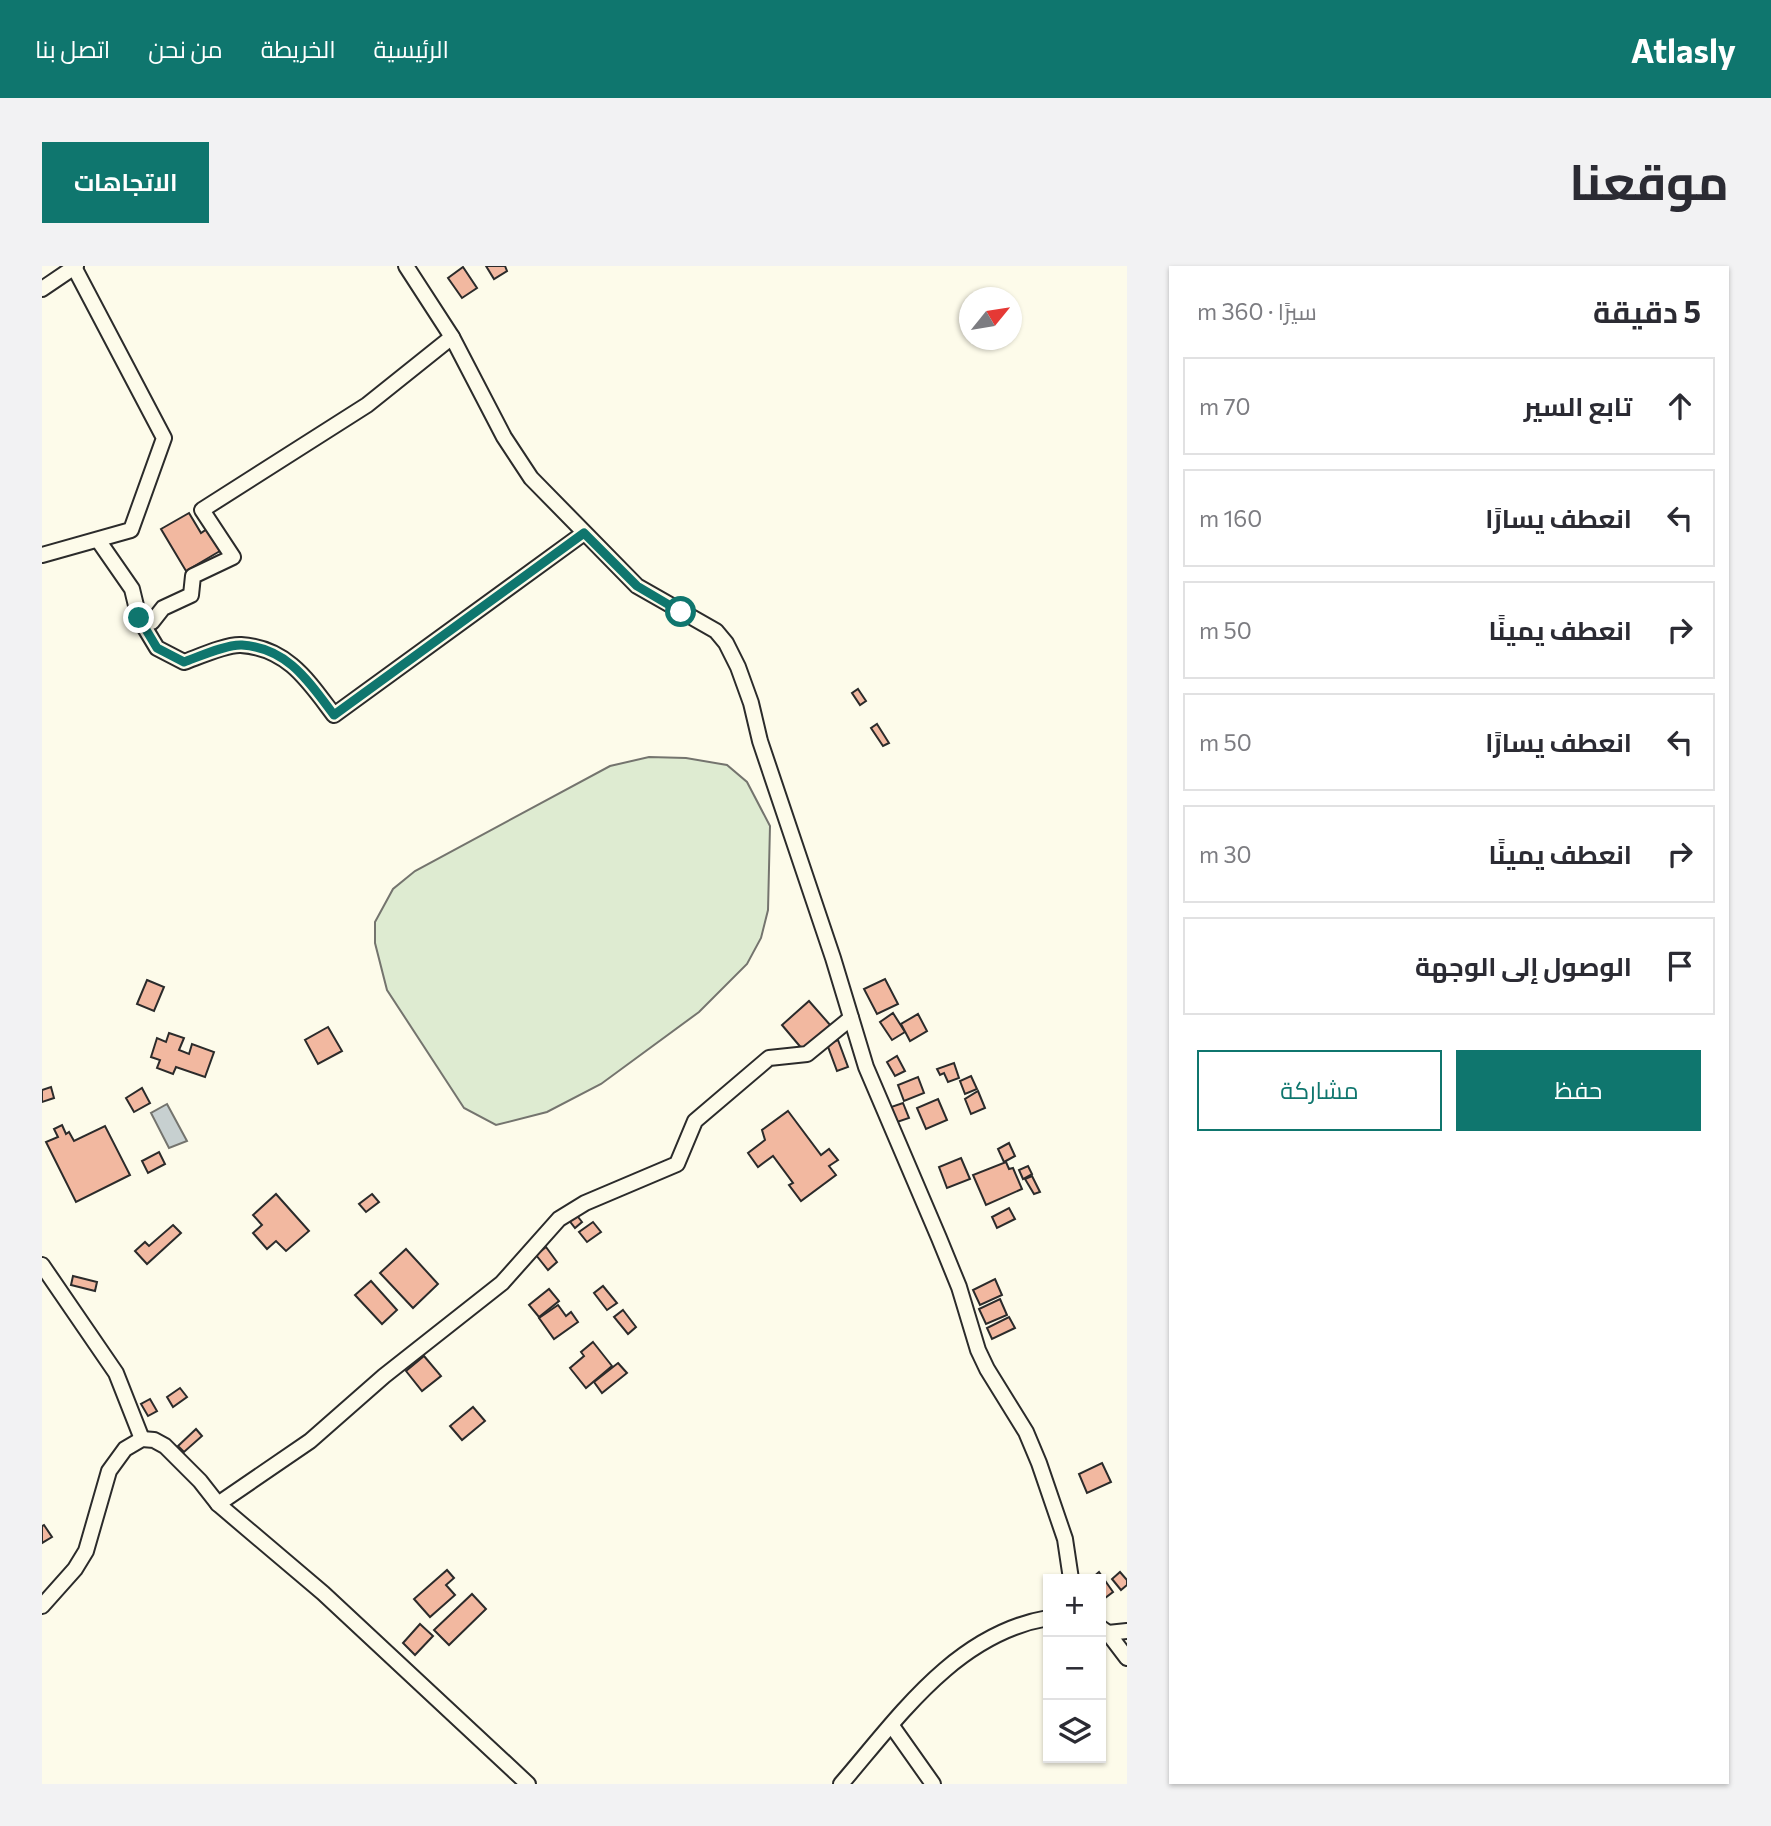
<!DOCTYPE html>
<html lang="ar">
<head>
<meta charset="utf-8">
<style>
	:root { --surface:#fff; --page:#f2f2f3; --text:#2b2b33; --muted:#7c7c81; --line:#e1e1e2; --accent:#0f766e }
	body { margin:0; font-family:Commissioner,Cairo,sans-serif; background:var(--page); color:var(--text); direction:rtl }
	.controls { position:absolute; right:21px; bottom:21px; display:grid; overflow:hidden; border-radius:0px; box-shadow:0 2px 5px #0004 }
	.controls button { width:63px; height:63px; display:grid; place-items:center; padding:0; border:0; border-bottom:2px solid var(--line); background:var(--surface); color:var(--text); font:35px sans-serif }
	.compass { position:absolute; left:917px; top:21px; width:63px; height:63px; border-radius:50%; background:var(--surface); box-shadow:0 2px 5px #0004; rotate:60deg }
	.stop { position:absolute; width:21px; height:21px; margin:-16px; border:5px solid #0f766e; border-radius:50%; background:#fff }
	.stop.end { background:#0f766e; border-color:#fff; box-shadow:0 2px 7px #0008 }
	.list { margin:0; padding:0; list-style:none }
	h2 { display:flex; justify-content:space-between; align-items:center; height:91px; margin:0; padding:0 28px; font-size:30px }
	h2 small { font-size:23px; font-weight:400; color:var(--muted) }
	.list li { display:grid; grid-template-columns:46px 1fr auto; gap:21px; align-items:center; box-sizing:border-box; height:98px; margin:0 14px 14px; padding:0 14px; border:2px solid var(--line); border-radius:0px }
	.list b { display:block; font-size:26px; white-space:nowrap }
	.list em { font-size:23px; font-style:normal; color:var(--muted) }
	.actions { display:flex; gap:14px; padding:21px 28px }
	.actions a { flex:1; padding:16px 0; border:2px solid var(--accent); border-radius:0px; text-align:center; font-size:24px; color:var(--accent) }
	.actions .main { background:var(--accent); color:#fff }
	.icon { flex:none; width:38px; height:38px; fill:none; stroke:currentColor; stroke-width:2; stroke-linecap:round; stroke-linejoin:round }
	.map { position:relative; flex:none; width:1085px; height:1518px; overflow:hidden; direction:ltr; border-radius:0px }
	header { display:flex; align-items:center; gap:42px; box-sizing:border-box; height:98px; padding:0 35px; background:var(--accent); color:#fff }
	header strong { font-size:33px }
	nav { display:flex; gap:38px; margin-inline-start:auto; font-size:24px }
	.intro { display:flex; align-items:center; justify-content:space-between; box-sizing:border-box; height:168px; padding:0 42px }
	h1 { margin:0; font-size:49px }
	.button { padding:18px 32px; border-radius:0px; background:var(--accent); color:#fff; font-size:24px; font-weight:700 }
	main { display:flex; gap:42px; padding:0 42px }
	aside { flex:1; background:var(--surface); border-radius:0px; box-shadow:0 2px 5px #0004 }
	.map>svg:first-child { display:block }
</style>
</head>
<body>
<header>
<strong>Atlasly</strong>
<nav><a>الرئيسية</a><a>الخريطة</a><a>من نحن</a><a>اتصل بنا</a></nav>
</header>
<div class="intro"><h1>موقعنا</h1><a class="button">الاتجاهات</a></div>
<main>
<aside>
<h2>5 دقيقة<small>سيرًا · 360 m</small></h2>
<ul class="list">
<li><svg class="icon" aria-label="ahead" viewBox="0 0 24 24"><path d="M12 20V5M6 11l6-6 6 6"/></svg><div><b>تابع السير</b></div><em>70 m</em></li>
<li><svg class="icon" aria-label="left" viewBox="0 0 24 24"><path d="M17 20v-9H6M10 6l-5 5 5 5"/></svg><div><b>انعطف يسارًا</b></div><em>160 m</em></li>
<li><svg class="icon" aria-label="right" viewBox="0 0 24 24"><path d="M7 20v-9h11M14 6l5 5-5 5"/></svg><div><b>انعطف يمينًا</b></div><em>50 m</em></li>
<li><svg class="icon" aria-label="left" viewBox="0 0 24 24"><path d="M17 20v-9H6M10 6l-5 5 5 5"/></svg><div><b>انعطف يسارًا</b></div><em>50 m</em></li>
<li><svg class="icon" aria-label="right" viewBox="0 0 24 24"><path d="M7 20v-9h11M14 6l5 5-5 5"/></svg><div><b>انعطف يمينًا</b></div><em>30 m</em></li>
<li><svg class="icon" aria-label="arrive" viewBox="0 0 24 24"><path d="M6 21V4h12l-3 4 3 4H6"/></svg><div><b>الوصول إلى الوجهة</b></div></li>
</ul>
<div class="actions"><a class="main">حفظ</a><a>مشاركة</a></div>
</aside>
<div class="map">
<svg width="1085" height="1518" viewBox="0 0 1085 1518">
	<rect width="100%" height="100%" fill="#fdfbea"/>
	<path fill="#deebd1" stroke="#74746e" stroke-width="2" d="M 607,491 L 644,492 L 685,499 L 705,516 L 728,560 L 726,644 L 719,672 L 705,698 L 657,746 L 559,818 L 505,846 L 454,859 L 422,842 L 345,724 L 333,677 L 333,656 L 351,623 L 373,605 L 568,500 Z"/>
	<path fill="#c7d0d0" stroke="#74746e" stroke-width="2" d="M 125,838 L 145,875 L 127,882 L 109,847 Z"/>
	<g fill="#f2b8a0" stroke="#2b2b2b" stroke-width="2">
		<path d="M 444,0 L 463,0 L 465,5 L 452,13 Z"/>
		<path d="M 421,1 L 435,22 L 420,32 L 406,12 Z"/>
		<path d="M 147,247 L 159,267 L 165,263 L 178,285 L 144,305 L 119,263 Z"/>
		<path d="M 816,423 L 824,435 L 818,439 L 810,427 Z"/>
		<path d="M 835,458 L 847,477 L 841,480 L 829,462 Z"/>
		<path d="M 843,713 L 856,738 L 835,748 L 822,723 Z"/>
		<path d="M 105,714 L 122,721 L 112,745 L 95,738 Z"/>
		<path d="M 767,735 L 789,760 L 761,784 L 740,759 Z"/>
		<path d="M 851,747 L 863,766 L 850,774 L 838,756 Z"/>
		<path d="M 876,748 L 885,765 L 868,775 L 859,758 Z"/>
		<path d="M 286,761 L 300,785 L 276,798 L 263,774 Z"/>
		<path d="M 127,767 L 142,772 L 137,784 L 147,788 L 150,778 L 172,786 L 163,811 L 134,801 L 131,808 L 115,802 L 118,794 L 109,791 L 115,772 L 124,776 Z"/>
		<path d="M 796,774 L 806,801 L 795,805 L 785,778 Z"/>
		<path d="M 855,790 L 863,805 L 853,810 L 845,796 Z"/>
		<path d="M 912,797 L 917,812 L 906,816 L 902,807 L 898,809 L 895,803 Z"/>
		<path d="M 929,810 L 935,823 L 923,828 L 918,815 Z"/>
		<path d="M 876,811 L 882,827 L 862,835 L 856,819 Z"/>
		<path d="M 9,821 L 12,832 L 0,836 L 0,824 Z"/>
		<path d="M 100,822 L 108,837 L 92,846 L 84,832 Z"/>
		<path d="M 936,825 L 943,842 L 929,848 L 923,833 Z"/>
		<path d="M 896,833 L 905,854 L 884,863 L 875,842 Z"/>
		<path d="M 861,837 L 867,852 L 855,856 L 849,841 Z"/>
		<path d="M 746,845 L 779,889 L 787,883 L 796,894 L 787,900 L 794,909 L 759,935 L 747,919 L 751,917 L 731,890 L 716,901 L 706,887 L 723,874 L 720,864 Z"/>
		<path d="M 20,859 L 24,868 L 27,866 L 32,875 L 63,860 L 88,909 L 34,936 L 4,876 L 16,871 L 12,863 Z"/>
		<path d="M 967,877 L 973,890 L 962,896 L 956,883 Z"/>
		<path d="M 117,886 L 123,898 L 106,907 L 100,895 Z"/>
		<path d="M 919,892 L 928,913 L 905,922 L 897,901 Z"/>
		<path d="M 964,896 L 967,903 L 971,902 L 980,923 L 944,939 L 931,909 Z"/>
		<path d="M 986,900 L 990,908 L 981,913 L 977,904 Z"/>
		<path d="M 990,910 L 998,926 L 992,928 L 983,913 Z"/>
		<path d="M 234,928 L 267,965 L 244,985 L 234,975 L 225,983 L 211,967 L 220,959 L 211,949 Z"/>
		<path d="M 330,928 L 337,936 L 324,946 L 317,938 Z"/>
		<path d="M 967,942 L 973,953 L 955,962 L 950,951 Z"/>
		<path d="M 533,947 L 540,956 L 533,962 L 526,953 Z"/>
		<path d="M 551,956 L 559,966 L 545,976 L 537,966 Z"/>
		<path d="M 131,959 L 139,967 L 105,998 L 93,985 L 103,976 L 107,980 Z"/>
		<path d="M 504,981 L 515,996 L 506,1004 L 494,989 Z"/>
		<path d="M 364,983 L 396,1018 L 371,1042 L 338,1007 Z"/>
		<path d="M 31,1010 L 55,1016 L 53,1025 L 29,1019 Z"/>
		<path d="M 953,1013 L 960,1029 L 938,1039 L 931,1024 Z"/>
		<path d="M 329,1015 L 355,1044 L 340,1058 L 313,1029 Z"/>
		<path d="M 561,1020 L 575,1037 L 565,1044 L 552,1027 Z"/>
		<path d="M 507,1023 L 517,1035 L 497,1051 L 487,1039 Z"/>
		<path d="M 958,1033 L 965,1049 L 944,1058 L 937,1043 Z"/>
		<path d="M 516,1039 L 524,1050 L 529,1046 L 536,1056 L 512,1073 L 497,1052 Z"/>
		<path d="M 581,1044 L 594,1061 L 586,1068 L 572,1051 Z"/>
		<path d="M 967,1051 L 973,1062 L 950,1073 L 945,1062 Z"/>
		<path d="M 551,1076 L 570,1100 L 544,1122 L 528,1102 L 542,1090 L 539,1086 Z"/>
		<path d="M 382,1090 L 399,1110 L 380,1125 L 364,1105 Z"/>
		<path d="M 576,1097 L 585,1107 L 560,1127 L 552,1116 Z"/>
		<path d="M 138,1122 L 145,1131 L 131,1141 L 125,1131 Z"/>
		<path d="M 108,1133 L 115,1145 L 106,1150 L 99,1138 Z"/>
		<path d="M 431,1141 L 443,1155 L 420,1174 L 408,1160 Z"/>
		<path d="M 154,1163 L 160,1170 L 142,1186 L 136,1180 Z"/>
		<path d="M 1060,1197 L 1069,1216 L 1045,1227 L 1037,1208 Z"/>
		<path d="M 2,1259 L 10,1271 L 0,1277 L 0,1260 Z"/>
		<path d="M 405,1304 L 412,1312 L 404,1319 L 413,1329 L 388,1351 L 372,1333 Z"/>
		<path d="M 1057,1306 L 1071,1326 L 1063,1332 L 1059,1326 L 1059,1313 L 1049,1313 Z"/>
		<path d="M 1078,1306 L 1085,1314 L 1085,1319 L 1079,1324 L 1070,1313 Z"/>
		<path d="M 430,1328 L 444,1343 L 407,1379 L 392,1364 Z"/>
		<path d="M 378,1358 L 391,1370 L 373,1389 L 361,1377 Z"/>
	</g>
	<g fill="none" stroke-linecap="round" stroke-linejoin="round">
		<g stroke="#2b2b2b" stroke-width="18">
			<g id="minor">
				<path d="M 364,0 L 410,71 L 462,171 L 489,212 L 595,320 L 674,365 L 684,377 L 696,401 L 709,437 L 718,475 L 791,692 L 824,801 L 897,972 L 917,1021 L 936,1084 L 945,1103 L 984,1166 L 997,1197 L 1023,1273 L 1029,1313"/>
				<path d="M 0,23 L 34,0"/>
				<path d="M 56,274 L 90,323 L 97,352 L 110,356 L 121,342 L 149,329 L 151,310 L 191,291 L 160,244 L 325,139 L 410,71"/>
				<path d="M 0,289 L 89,264 L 122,172 L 32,1"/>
				<path d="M 97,352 L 115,382 L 142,396 C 156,391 185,378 199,379 C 246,382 267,416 292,449 L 542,267"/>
				<path d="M 0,999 L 74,1107 L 100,1173"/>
				<path d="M 176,1238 L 268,1175 L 342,1110 L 460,1017 L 517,953 L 543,937 L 635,898 L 653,855 L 727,792 L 765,788 L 809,752"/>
				<path d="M 0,1340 L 33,1303 L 44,1285 L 67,1205 L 83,1183 L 100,1173 L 112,1174 L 123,1180 L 158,1215 L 176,1238 L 281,1327 L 486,1518"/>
				<path d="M 1059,1362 L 1066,1367 L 1085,1392"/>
				<path d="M 1066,1367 L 1085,1365"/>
				<path d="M 850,1460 L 891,1518"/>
				<path d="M 799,1518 C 856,1452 913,1368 1006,1352"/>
			</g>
		</g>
		<use href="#minor" stroke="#fdfbea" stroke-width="14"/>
	</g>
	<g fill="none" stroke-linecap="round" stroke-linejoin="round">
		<path stroke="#0f766e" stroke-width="9" d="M 97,352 L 115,382 L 142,396 C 156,391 185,378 200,379 C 246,382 267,416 292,449 L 542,267 L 595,320 L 639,346"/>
	</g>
</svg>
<div class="controls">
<button>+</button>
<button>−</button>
<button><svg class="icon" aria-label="layers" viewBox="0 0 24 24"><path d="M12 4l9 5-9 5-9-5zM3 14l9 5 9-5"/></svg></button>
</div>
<svg class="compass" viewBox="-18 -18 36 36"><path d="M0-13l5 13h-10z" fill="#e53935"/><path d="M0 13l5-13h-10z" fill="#7c7c81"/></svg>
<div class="stop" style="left:639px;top:346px"></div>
<div class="stop end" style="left:97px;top:352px"></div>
</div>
</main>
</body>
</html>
